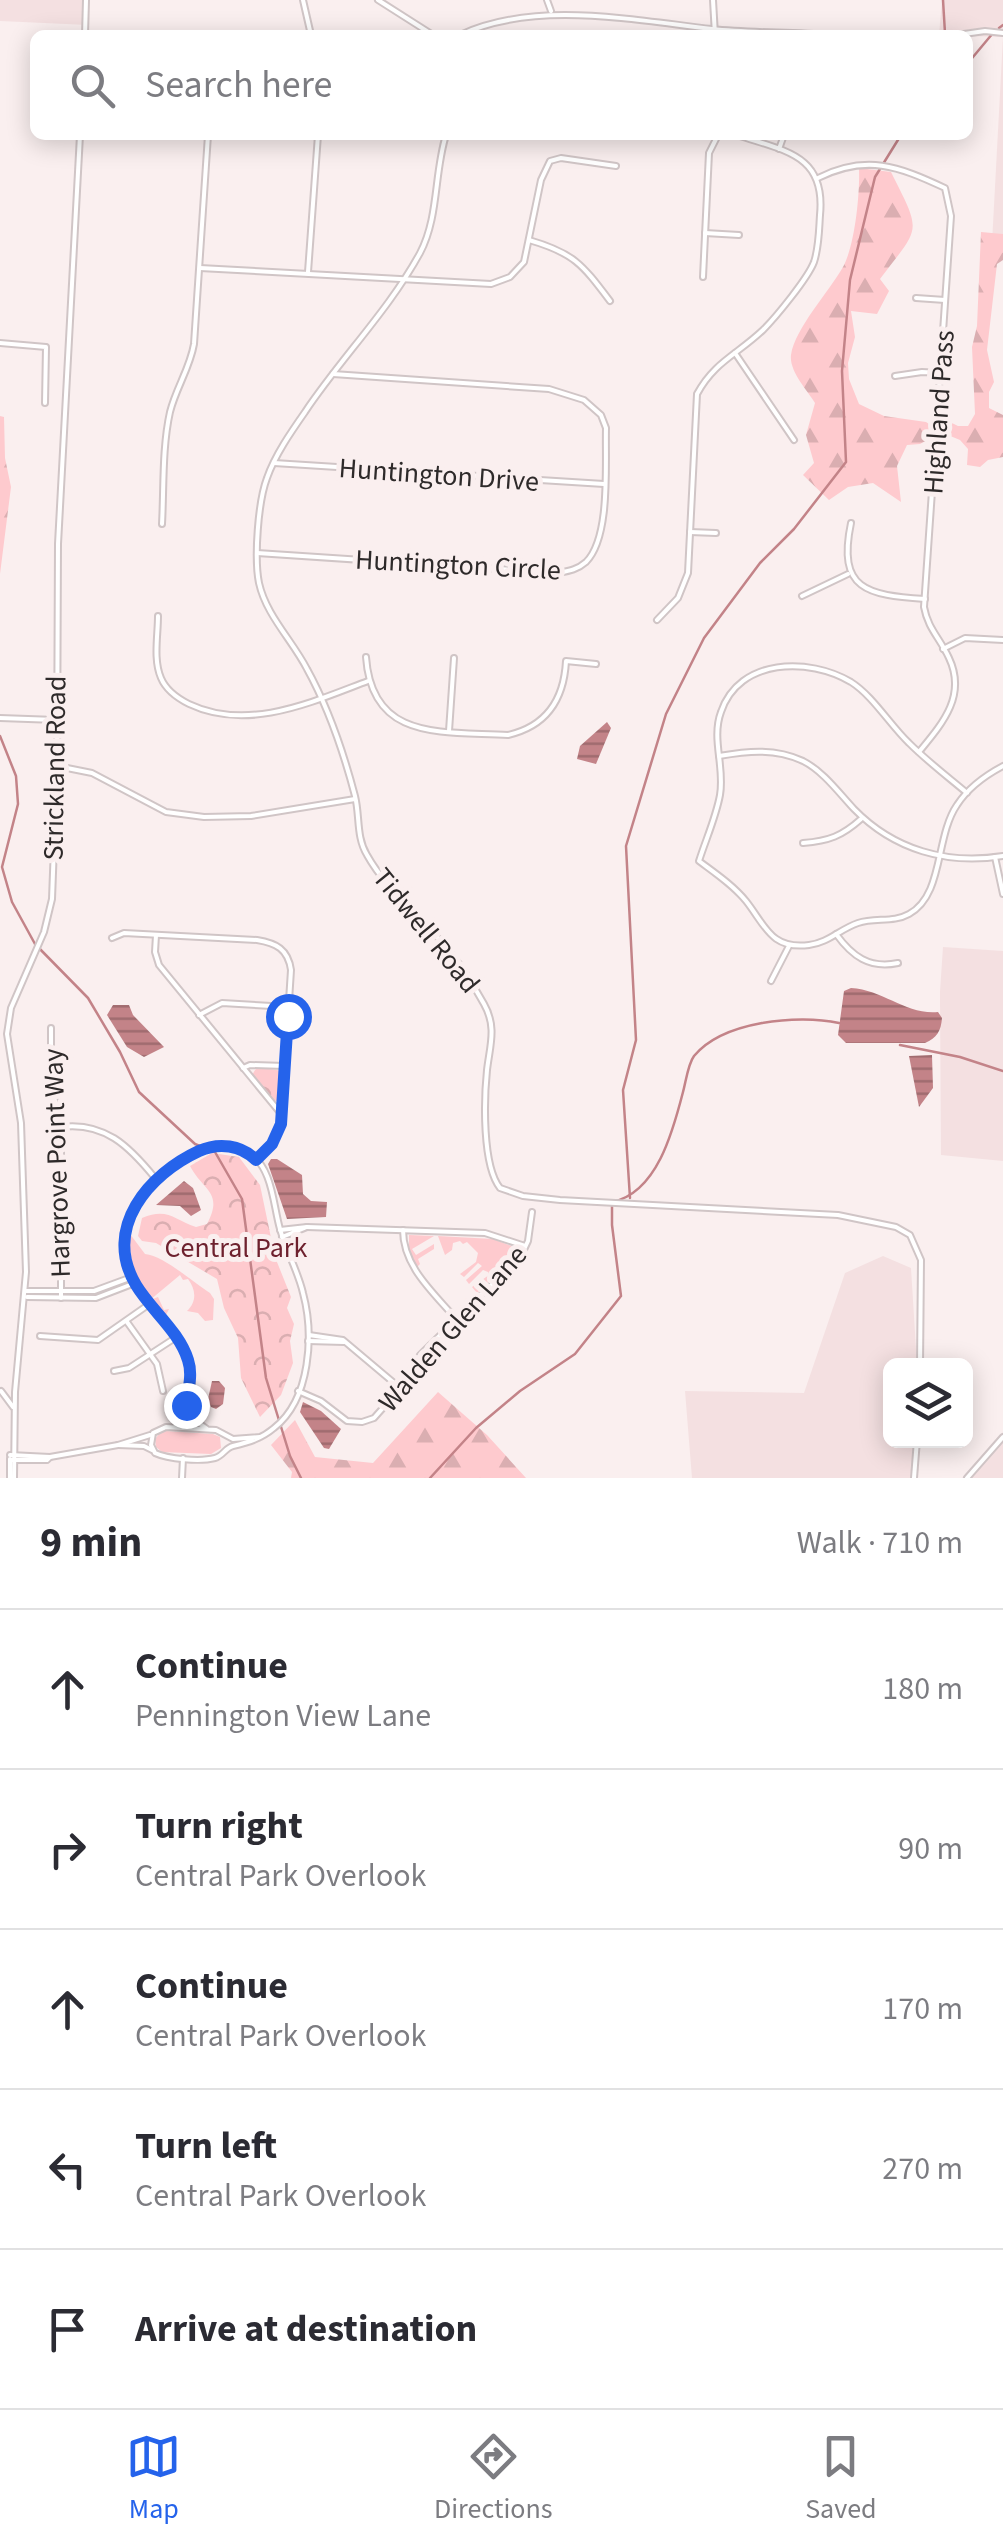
<!DOCTYPE html>
<html lang="en">
<head>
<meta charset="utf-8">
<style>
	:root { --surface:#fff; --page:#f2f2f3; --text:#2b2b33; --muted:#7c7c81; --line:#e1e1e2; --accent:#2563eb }
	body { margin:0; font-family:"Source Sans 3",sans-serif; background:var(--page); color:var(--text) }
	.controls { position:absolute; right:30px; bottom:30px; display:grid; overflow:hidden; border-radius:15px; box-shadow:0 5px 25px #0003 }
	.controls button { width:90px; height:90px; display:grid; place-items:center; padding:0; border:0; border-bottom:2px solid var(--line); background:var(--surface); color:var(--text); font:50px sans-serif }
	.stop { position:absolute; width:30px; height:30px; margin:-22px; border:8px solid #2563eb; border-radius:50%; background:#fff }
	.stop.end { background:#2563eb; border-color:#fff; box-shadow:0 2px 10px #0008 }
	.list { margin:0; padding:0; list-style:none }
	h2 { display:flex; justify-content:space-between; align-items:center; height:130px; margin:0; padding:0 40px; font-size:42px }
	h2 small { font-size:32px; font-weight:400; color:var(--muted) }
	.list li { display:grid; grid-template-columns:65px 1fr auto; gap:30px; align-items:center; box-sizing:border-box; height:160px; padding:0 40px; border-top:2px solid var(--line) }
	.list b { display:block; font-size:38px; white-space:nowrap }
	.list p { margin:0; font-size:32px; white-space:nowrap; color:var(--muted) }
	.list em { font-size:32px; font-style:normal; color:var(--muted) }
	.icon { flex:none; width:55px; height:55px; fill:none; stroke:currentColor; stroke-width:2; stroke-linecap:round; stroke-linejoin:round }
	.map { position:relative; flex:none; width:1003px; height:1478px; overflow:hidden }
	.search { position:absolute; background:var(--surface); box-shadow:0 5px 25px #0003; left:30px; right:30px; top:30px; height:110px; display:flex; align-items:center; gap:25px; box-sizing:border-box; padding:0 35px; border-radius:15px; color:var(--muted); font-size:38px }
	.sheet { height:930px; background:var(--surface) }
	nav { display:flex; justify-content:space-around; align-items:center; box-sizing:border-box; height:140px; border-top:2px solid var(--line); background:var(--surface); font-size:28px; color:var(--muted) }
	nav a { display:grid; justify-items:center; gap:5px }
	nav .on { color:var(--accent) }
	.map>svg:first-child { display:block }
</style>
</head>
<body>
<div class="map">
<svg width="1003" height="1478" viewBox="0 0 1003 1478">
	<defs>
		<pattern id="forest-firs" width="22" height="20" patternUnits="userSpaceOnUse" patternTransform="scale(2.5)"><rect width="22" height="20" fill="#fecace"/><path d="M5 1l3.5 6h-7zM16 11l3.5 6h-7z" fill="#daaeb1"/></pattern>
		<pattern id="park-crowns" width="20" height="18" patternUnits="userSpaceOnUse" patternTransform="scale(2.5)"><rect width="20" height="18" fill="#fecace"/><path d="M2 6a3 3 0 1 1 6 0M12 15a3 3 0 1 1 6 0" fill="none" stroke="#daaeb1"/></pattern>
		<pattern id="water-rules" width="6" height="5" patternUnits="userSpaceOnUse" patternTransform="scale(2.5)"><rect width="6" height="5" fill="#c38388"/><path d="M0 2.5h6" fill="none" stroke="#9f6b6f"/></pattern>
	</defs>
	<rect width="100%" height="100%" fill="#faefef"/>
	<g fill="#f4e0e1">
		<path d="M 0,0 L 90,0 L 88,25 L 0,21 Z"/>
		<path d="M 942,0 L 1003,0 L 1003,244 L 992,243 L 1003,37 L 939,35 Z"/>
		<path d="M 943,947 L 1003,951 L 1003,1161 L 941,1155 L 940,992 Z"/>
		<path d="M 883,1256 L 911,1268 L 917,1365 L 890,1366 L 890,1440 L 919,1441 L 918,1478 L 692,1478 L 685,1391 L 804,1393 L 845,1273 Z"/>
		<path d="M 1003,1437 L 1003,1478 L 967,1478 Z"/>
	</g>
	<g fill="#fecace">
		<path d="M 130,1234 L 145,1254 C 164,1256 190,1280 210,1293 L 214,1299 L 213,1320 L 205,1321 L 198,1313 L 187,1311 C 197,1301 196,1290 188,1279 L 183,1280 L 180,1275 L 150,1300 L 158,1297 L 164,1310 L 169,1309 L 166,1315 L 160,1313 C 140,1289 128,1267 130,1234 Z"/>
		<path d="M 409,1235 L 434,1236 L 412,1249 L 416,1255 L 434,1244 L 434,1249 L 418,1259 L 420,1264 L 417,1267 L 409,1250 Z"/>
		<path d="M 438,1236 L 493,1239 L 517,1248 L 518,1253 L 477,1293 L 472,1287 L 489,1275 L 488,1272 L 483,1270 L 469,1284 L 466,1280 L 482,1266 L 478,1263 L 464,1277 L 460,1274 L 476,1262 L 478,1253 L 467,1242 L 463,1244 L 460,1241 L 453,1243 L 452,1250 L 445,1255 Z"/>
		<path d="M 166,1431 L 213,1434 L 220,1437 L 221,1448 L 211,1454 L 162,1452 L 156,1447 L 155,1439 L 160,1433 Z"/>
	</g>
	<g fill="url(#forest-firs)">
		<path d="M 859,168 L 891,172 C 922,234 921,225 880,279 L 889,291 L 877,314 L 851,311 L 855,337 L 848,363 L 849,379 L 859,404 L 884,416 L 926,422 L 932,426 L 929,439 L 920,444 L 907,445 L 897,466 L 901,502 L 873,483 L 848,487 L 829,500 L 803,475 L 814,463 L 806,435 L 815,403 C 807,390 789,371 791,355 C 795,328 829,292 843,267 C 855,245 860,194 859,168 Z"/>
		<path d="M 981,232 L 1003,234 L 1003,260 L 997,264 L 987,350 L 994,382 L 989,392 L 989,408 L 1003,415 L 1003,457 L 988,460 L 980,467 L 967,465 L 968,449 L 960,440 L 943,433 L 940,426 L 944,419 L 958,426 L 968,426 L 975,414 L 972,347 L 977,326 Z"/>
		<path d="M 0,416 L 4,417 L 5,458 L 11,487 L 0,574 Z"/>
		<path d="M 438,1392 L 487,1435 L 526,1478 L 291,1478 L 292,1472 L 271,1445 L 295,1420 L 315,1457 L 373,1463 Z"/>
	</g>
	<g fill="url(#park-crowns)">
		<path d="M 257,1067 L 283,1071 L 279,1102 L 273,1100 L 252,1075 Z"/>
		<path d="M 212,1153 L 239,1157 L 260,1185 L 275,1257 L 291,1297 L 287,1308 L 294,1324 L 290,1341 L 293,1363 L 281,1395 L 260,1417 L 241,1378 L 238,1338 L 224,1308 L 217,1279 L 156,1243 L 142,1241 L 138,1236 L 142,1218 C 168,1207 174,1220 196,1227 L 207,1224 C 224,1192 203,1191 190,1166 Z"/>
	</g>
	<g fill="url(#water-rules)">
		<path d="M 607,722 L 611,728 L 596,764 L 577,759 L 580,746 Z"/>
		<path d="M 851,988 C 884,990 906,1015 938,1012 L 942,1018 C 941,1031 937,1038 925,1043 L 846,1043 L 838,1035 L 844,991 Z"/>
		<path d="M 113,1005 L 129,1005 L 133,1015 L 164,1047 L 144,1057 L 127,1047 L 107,1015 Z"/>
		<path d="M 932,1055 L 933,1088 L 919,1107 L 909,1056 Z"/>
		<path d="M 271,1159 L 277,1159 L 302,1175 L 303,1194 L 311,1201 L 327,1202 L 326,1217 L 287,1219 L 268,1164 Z"/>
		<path d="M 184,1181 L 193,1188 L 201,1210 L 191,1216 L 180,1206 L 156,1205 Z"/>
		<path d="M 212,1381 L 219,1381 L 225,1388 L 223,1404 L 216,1409 L 211,1407 L 208,1399 Z"/>
		<path d="M 303,1402 L 321,1411 L 341,1429 L 329,1449 L 324,1448 L 300,1412 Z"/>
	</g>
	<g fill="none" stroke-linecap="round" stroke-linejoin="round">
		<g stroke="#c38388" stroke-width="2.5">
			<path d="M 943,0 L 945,33"/>
			<path d="M 999,28 L 1003,25"/>
			<path d="M 968,63 L 993,33"/>
			<path d="M 0,736 L 16,776 L 18,804 L 2,867 L 12,902 L 35,944 L 88,998 L 120,1052 L 139,1092 L 195,1144 L 215,1152 L 242,1199 L 266,1378 L 290,1456 L 301,1478"/>
			<path d="M 900,1045 L 960,1057 L 1003,1071"/>
			<path d="M 630,1198 L 623,1090 L 636,1040 L 626,846 L 666,714 L 704,638 L 760,563 L 794,529 L 846,462 L 842,371 L 850,280 L 875,177 L 901,135"/>
			<path d="M 430,1478 L 476,1428 L 520,1391 L 575,1354 L 621,1296 L 612,1225 L 612,1202 C 657,1193 673,1131 683,1092 C 686,1081 688,1064 694,1056 C 723,1021 798,1014 839,1023"/>
		</g>
		<g stroke="#d0c5c6" stroke-width="8">
			<g id="minor">
				<path d="M 303,0 L 311,35"/>
				<path d="M 378,0 L 433,35"/>
				<path d="M 547,0 L 551,11"/>
				<path d="M 713,0 L 715,35"/>
				<path d="M 85,35 L 86,0"/>
				<path d="M 460,35 C 535,0 632,20 712,29 C 750,33 790,32 829,35"/>
				<path d="M 957,35 L 985,31 L 1003,33"/>
				<path d="M 446,135 C 434,173 439,217 420,253 C 389,310 341,358 305,412 C 291,432 275,455 267,478 C 258,502 254,558 259,583 C 266,615 292,640 307,669 C 328,707 344,754 355,796 C 360,816 356,837 367,855 C 383,884 409,906 431,930 C 452,952 470,978 484,1004 C 497,1027 490,1045 487,1070 C 484,1099 482,1165 500,1188 L 523,1196 L 560,1200 L 838,1215 L 896,1227 L 910,1235 L 921,1260 L 920,1366"/>
				<path d="M 779,149 L 784,135"/>
				<path d="M 818,178 C 866,154 898,166 945,188 L 951,216 L 924,607 C 928,629 940,638 949,658 C 967,696 942,724 919,752"/>
				<path d="M 705,233 L 739,235"/>
				<path d="M 529,240 C 574,253 582,264 610,301"/>
				<path d="M 200,268 L 491,284 L 510,277 L 524,262 L 541,180 L 550,161 L 561,158 L 616,166"/>
				<path d="M 308,272 L 318,135"/>
				<path d="M 703,277 L 709,153 L 718,135"/>
				<path d="M 916,298 L 945,300"/>
				<path d="M 0,343 L 46,347 L 45,403"/>
				<path d="M 735,353 L 794,440"/>
				<path d="M 895,376 L 922,372 L 940,373"/>
				<path d="M 274,463 L 604,484"/>
				<path d="M 851,523 C 837,590 867,595 925,599"/>
				<path d="M 162,524 C 164,488 162,448 170,412 C 176,388 190,368 194,344 L 208,135"/>
				<path d="M 690,532 L 716,533"/>
				<path d="M 257,553 L 557,573 C 568,571 577,570 586,562 C 611,537 605,463 606,428 L 601,415 L 584,400 L 549,389 L 333,374"/>
				<path d="M 802,596 L 848,574"/>
				<path d="M 158,616 C 158,636 153,659 161,678 C 166,690 177,698 189,704 C 248,732 312,702 368,681"/>
				<path d="M 657,620 L 678,598 L 688,573 L 697,394 C 714,362 738,354 763,330 C 776,317 808,278 814,262 C 819,247 819,230 820,215 C 826,154 784,151 737,135"/>
				<path d="M 943,649 L 965,638 L 1003,640"/>
				<path d="M 366,657 C 372,742 443,731 508,735 C 547,726 564,699 566,661 L 596,664"/>
				<path d="M 0,718 L 56,720"/>
				<path d="M 449,731 L 454,658"/>
				<path d="M 719,756 C 748,751 775,748 803,761 C 823,771 839,793 854,809 C 894,850 947,865 1003,856"/>
				<path d="M 57,766 L 92,773 L 166,812 L 204,817 L 251,816 L 355,799"/>
				<path d="M 967,793 C 948,777 927,761 909,743 C 890,725 873,696 851,682 C 809,657 739,658 721,712 C 711,739 725,767 720,795 C 716,817 706,839 699,861 C 715,873 733,885 746,901 C 765,925 771,950 809,945 C 828,943 840,929 858,923 C 875,917 893,923 909,914 C 944,895 935,837 957,805 C 968,788 986,775 1003,766"/>
				<path d="M 803,843 C 829,841 842,836 861,819"/>
				<path d="M 995,857 L 1003,894"/>
				<path d="M 836,934 C 852,956 869,969 898,963"/>
				<path d="M 156,935 L 155,952 L 159,965 L 282,1115"/>
				<path d="M 112,938 L 124,933 L 257,940 C 276,943 288,949 291,970 L 281,1125 L 272,1144 L 256,1159"/>
				<path d="M 771,981 L 789,946"/>
				<path d="M 199,1015 L 222,1003 L 289,1007"/>
				<path d="M 51,1028 L 51,1078 L 61,1138 L 61,1298"/>
				<path d="M 243,1068 L 250,1065 L 285,1066"/>
				<path d="M 60,1127 C 104,1121 129,1146 155,1178"/>
				<path d="M 307,1227 L 485,1233 L 525,1246"/>
				<path d="M 280,1230 L 307,1227 L 282,1237"/>
				<path d="M 403,1230 C 403,1267 434,1293 457,1320"/>
				<path d="M 26,1291 L 94,1291 L 132,1277"/>
				<path d="M 27,1297 L 96,1298 L 135,1283"/>
				<path d="M 127,1322 L 157,1364 L 163,1391"/>
				<path d="M 309,1335 L 343,1340 L 400,1388"/>
				<path d="M 40,1336 L 98,1340 L 148,1305"/>
				<path d="M 308,1341 L 344,1342"/>
				<path d="M 114,1371 L 129,1368 L 175,1338"/>
				<path d="M 1,1391 L 13,1407"/>
				<path d="M 298,1391 L 321,1401 L 347,1421 L 362,1422 L 374,1418 L 399,1390 L 420,1355 L 521,1256 L 528,1241 L 532,1212"/>
				<path d="M 175,1427 L 186,1416 L 190,1382"/>
				<path d="M 207,1429 L 193,1419 C 191,1397 195,1372 185,1351 C 167,1312 122,1289 125,1241 C 127,1204 150,1182 179,1163 C 200,1149 225,1138 249,1153 C 273,1168 273,1205 280,1229 C 286,1251 298,1271 303,1293 C 314,1334 311,1399 274,1428 C 261,1439 249,1442 233,1446 C 225,1448 223,1456 215,1458 C 200,1462 168,1459 155,1453 L 151,1445 L 153,1433 L 166,1427 L 216,1430 L 233,1439 L 260,1437"/>
				<path d="M 118,1445 L 144,1446 L 152,1450"/>
				<path d="M 10,1455 L 50,1457"/>
				<path d="M 10,1460 L 47,1460 L 50,1457 L 118,1445 L 150,1435"/>
				<path d="M 10,1478 L 10,1459"/>
				<path d="M 14,1478 L 15,1392 L 26,1272 L 21,1123 L 7,1034 L 11,1008 L 44,932 L 52,899 L 57,766 L 58,544 L 80,135"/>
				<path d="M 182,1478 L 183,1458"/>
				<path d="M 914,1478 L 917,1440"/>
				<path d="M 967,1478 L 1003,1437"/>
			</g>
		</g>
		<use href="#minor" stroke="#fff" stroke-width="4"/>
	</g>
	<g fill="none" stroke-linecap="round" stroke-linejoin="round">
		<path stroke="#2563eb" stroke-width="12" d="M 186,1405 C 188,1390 193,1375 188,1360 C 179,1331 151,1310 136,1285 C 102,1228 149,1174 199,1151 C 219,1142 241,1145 256,1160 L 272,1144 L 281,1124 L 288,1016"/>
	</g>
	<g text-anchor="middle" stroke-width="10" stroke-linejoin="round" paint-order="stroke">
		<g font-size="28" fill="#2e2a2a" stroke="#faefef">
			<text transform="translate(938 412) rotate(-86)" y="10">Highland Pass</text>
			<text transform="translate(439 474) rotate(4)" y="10">Huntington Drive</text>
			<text transform="translate(458 564) rotate(3)" y="10">Huntington Circle</text>
			<text transform="translate(54 768) rotate(-89)" y="10">Strickland Road</text>
			<text transform="translate(427 930) rotate(51)" y="10">Tidwell Road</text>
			<text transform="translate(56 1163) rotate(-92)" y="10">Hargrove Point Way</text>
			<text transform="translate(452 1328) rotate(-49)" y="10">Walden Glen Lane</text>
		</g>
		<g font-size="28" fill="#6e212e" stroke="#faefef">
			<text x="236" y="1257">Central Park</text>
		</g>
	</g>
</svg>
<div class="controls">
<button><svg class="icon" aria-label="layers" viewBox="0 0 24 24"><path d="M12 4l9 5-9 5-9-5zM3 14l9 5 9-5"/></svg></button>
</div>
<div class="stop" style="left:288px;top:1016px"></div>
<div class="stop end" style="left:186px;top:1405px"></div>
<div class="search"><svg class="icon" aria-label="search" viewBox="0 0 24 24"><circle cx="10" cy="10" r="6"/><path d="M15 15l6 6"/></svg>Search here</div>
</div>
<section class="sheet">
<h2>9 min<small>Walk · 710 m</small></h2>
<ul class="list">
<li><svg class="icon" aria-label="ahead" viewBox="0 0 24 24"><path d="M12 20V5M6 11l6-6 6 6"/></svg><div><b>Continue</b><p>Pennington View Lane</p></div><em>180 m</em></li>
<li><svg class="icon" aria-label="right" viewBox="0 0 24 24"><path d="M7 20v-9h11M14 6l5 5-5 5"/></svg><div><b>Turn right</b><p>Central Park Overlook</p></div><em>90 m</em></li>
<li><svg class="icon" aria-label="ahead" viewBox="0 0 24 24"><path d="M12 20V5M6 11l6-6 6 6"/></svg><div><b>Continue</b><p>Central Park Overlook</p></div><em>170 m</em></li>
<li><svg class="icon" aria-label="left" viewBox="0 0 24 24"><path d="M17 20v-9H6M10 6l-5 5 5 5"/></svg><div><b>Turn left</b><p>Central Park Overlook</p></div><em>270 m</em></li>
<li><svg class="icon" aria-label="arrive" viewBox="0 0 24 24"><path d="M6 21V4h12l-3 4 3 4H6"/></svg><div><b>Arrive at destination</b></div></li>
</ul>
</section>
<nav>
<a class="on"><svg class="icon" aria-label="map" viewBox="0 0 24 24"><path d="M3 6l6-2 6 2 6-2v14l-6 2-6-2-6 2zM9 4v14M15 6v14"/></svg>Map</a>
<a><svg class="icon" aria-label="directions" viewBox="0 0 24 24"><path d="M12 3l9 9-9 9-9-9zM9 14v-3h6M13 9l2 2-2 2"/></svg>Directions</a>
<a><svg class="icon" aria-label="saved" viewBox="0 0 24 24"><path d="M7 4h10v16l-5-4-5 4z"/></svg>Saved</a>
</nav>
</body>
</html>
